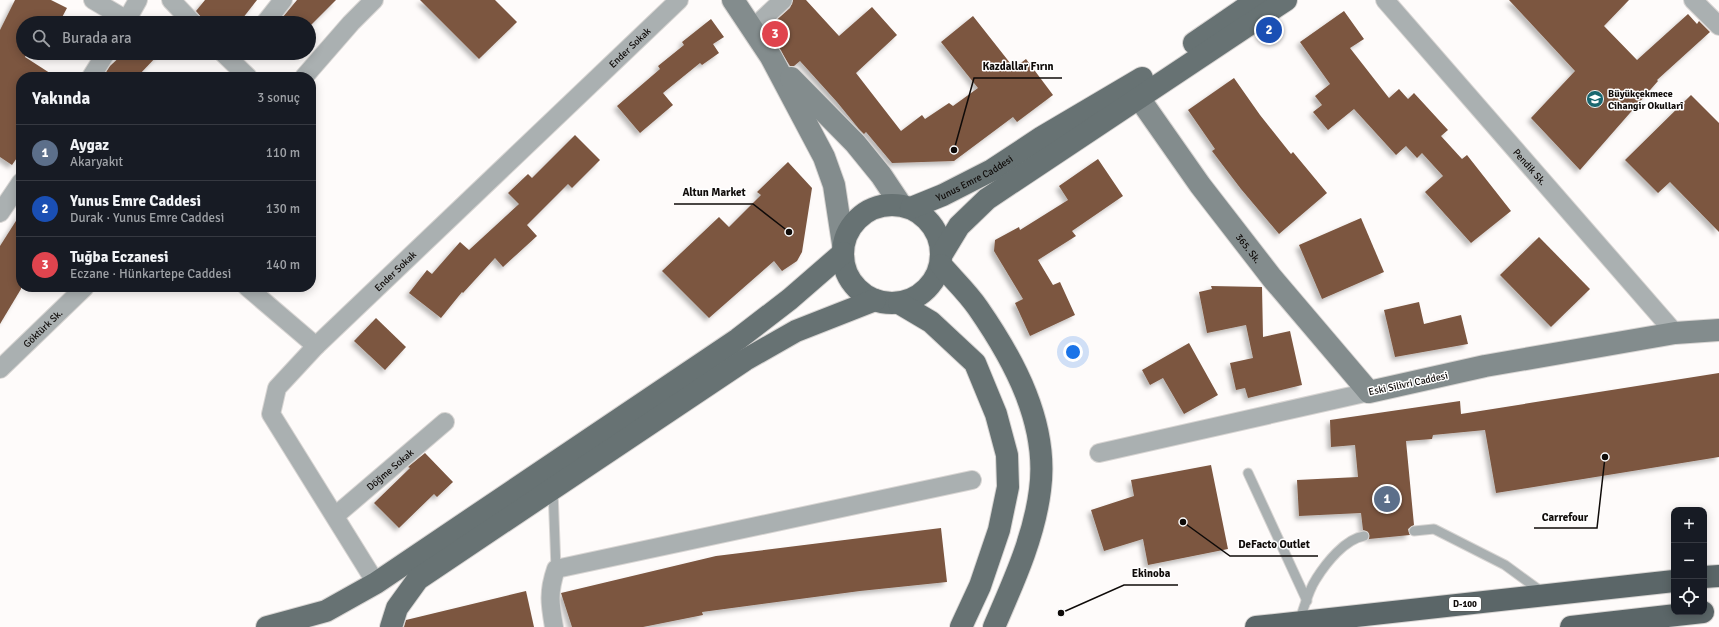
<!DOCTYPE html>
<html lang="tr">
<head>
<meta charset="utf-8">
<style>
	:root { --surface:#171b24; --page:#242831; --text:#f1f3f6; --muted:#9ea1a6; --line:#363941; --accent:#90b4b9 }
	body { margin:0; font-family:Signika,sans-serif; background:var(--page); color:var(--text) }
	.controls { position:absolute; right:12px; bottom:12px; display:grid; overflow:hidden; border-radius:8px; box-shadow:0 2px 10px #0003 }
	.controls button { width:36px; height:36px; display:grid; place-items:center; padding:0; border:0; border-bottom:1px solid var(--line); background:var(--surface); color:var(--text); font:20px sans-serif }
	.you { position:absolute; left:1073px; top:352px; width:14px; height:14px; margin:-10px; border:3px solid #fff; border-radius:50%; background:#1a73e8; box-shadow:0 0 0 6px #1a73e833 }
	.badge { display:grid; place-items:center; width:26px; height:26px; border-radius:50%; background:var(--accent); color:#fff; font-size:13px; font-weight:700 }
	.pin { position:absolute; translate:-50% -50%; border:2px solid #fff; box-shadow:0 1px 4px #0006 }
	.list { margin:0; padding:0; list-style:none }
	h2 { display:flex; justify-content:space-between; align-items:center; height:52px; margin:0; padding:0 16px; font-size:17px }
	h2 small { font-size:13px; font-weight:400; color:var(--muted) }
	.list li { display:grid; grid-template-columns:26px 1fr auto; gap:12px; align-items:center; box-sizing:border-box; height:56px; padding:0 16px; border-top:1px solid var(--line) }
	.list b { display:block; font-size:15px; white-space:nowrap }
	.list p { margin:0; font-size:13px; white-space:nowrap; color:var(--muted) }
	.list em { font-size:13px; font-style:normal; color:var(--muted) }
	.icon { flex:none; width:22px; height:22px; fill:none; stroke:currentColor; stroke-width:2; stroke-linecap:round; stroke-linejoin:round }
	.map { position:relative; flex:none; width:1719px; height:627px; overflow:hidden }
	.search { position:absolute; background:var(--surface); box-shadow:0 2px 10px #0003; left:16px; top:16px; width:300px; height:44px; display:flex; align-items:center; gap:10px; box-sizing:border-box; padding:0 14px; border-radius:22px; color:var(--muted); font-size:15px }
	.panel { position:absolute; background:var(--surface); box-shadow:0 2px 10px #0003; left:16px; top:72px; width:300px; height:220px; border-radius:16px }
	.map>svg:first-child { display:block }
</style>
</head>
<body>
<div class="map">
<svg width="1719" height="627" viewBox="0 0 1719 627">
	<defs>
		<filter id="shadow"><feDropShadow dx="-3.5" dy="3.5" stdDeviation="2" flood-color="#0004"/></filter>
	</defs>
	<rect width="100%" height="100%" fill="#fefbfa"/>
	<g fill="#7c5640" filter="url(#shadow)">
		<path d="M 15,0 L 51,0 L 67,8 L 59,23 L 23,23 L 23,53 L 27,53 L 25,57 L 56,77 L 21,77 L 21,152 L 12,165 L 0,157 L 0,30 Z"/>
		<path d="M 205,0 L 257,0 L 239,23 L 206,23 L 196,11 Z"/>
		<path d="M 297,0 L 336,0 L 309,27 L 309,23 L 278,23 Z"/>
		<path d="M 420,0 L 495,0 L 517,22 L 479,59 Z"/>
		<path d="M 793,0 L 806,0 L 839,36 L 872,7 L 897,35 L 856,73 L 901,131 L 922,115 L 925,119 L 949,103 L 953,106 L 978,88 L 941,42 L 973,16 L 1014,68 L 1026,59 L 1053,95 L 1017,122 L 1013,117 L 954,161 L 892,163 L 866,132 L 864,134 L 859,129 L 837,102 L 800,61 L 794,66 L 790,66 L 770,34 L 776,29 L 772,24 L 790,8 Z"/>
		<path d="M 1509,0 L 1629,0 L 1604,26 L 1637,60 L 1688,14 L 1697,24 L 1699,21 L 1710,32 L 1657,80 L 1658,81 L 1580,170 L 1531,118 L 1575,71 Z"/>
		<path d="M 1344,11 L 1364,39 L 1350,48 L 1389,98 L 1399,89 L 1408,99 L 1414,93 L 1448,130 L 1441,136 L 1462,159 L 1467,155 L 1511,211 L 1471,243 L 1425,192 L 1443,176 L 1422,153 L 1417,158 L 1406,146 L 1396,155 L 1354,109 L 1328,130 L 1313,112 L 1322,105 L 1315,96 L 1330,84 L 1300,42 Z"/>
		<path d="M 711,19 L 724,37 L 713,44 L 719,53 L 702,65 L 700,63 L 663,93 L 673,105 L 640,133 L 617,106 L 660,69 L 658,66 L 684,45 L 682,42 Z"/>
		<path d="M 124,53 L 160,53 L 137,77 L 103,77 L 110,66 Z"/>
		<path d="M 1234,78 L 1260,115 L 1291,154 L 1293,152 L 1327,193 L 1279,234 L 1241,189 L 1212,151 L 1215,149 L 1188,110 Z"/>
		<path d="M 1691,95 L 1719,123 L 1719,232 L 1670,182 L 1658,193 L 1625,160 Z"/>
		<path d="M 575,135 L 600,160 L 572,188 L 568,184 L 527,225 L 537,236 L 503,267 L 495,258 L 463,293 L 462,292 L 441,318 L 409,293 L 427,270 L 432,274 L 460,242 L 469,250 L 519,204 L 508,193 L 528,174 L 532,178 Z"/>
		<path d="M 1098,159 L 1123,196 L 1072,231 L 1076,236 L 1038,260 L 1053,285 L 1060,282 L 1075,315 L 1030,336 L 1015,303 L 1023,299 L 994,251 L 995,240 L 1019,227 L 1020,230 L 1068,200 L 1059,186 Z"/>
		<path d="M 788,162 L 812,188 L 802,252 L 797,261 L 782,271 L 774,261 L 709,318 L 662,271 L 719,217 L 729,227 L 761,195 L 757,192 Z"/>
		<path d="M 21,213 L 21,289 L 0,324 L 0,246 Z"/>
		<path d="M 1361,218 L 1384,272 L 1322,299 L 1299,245 Z"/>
		<path d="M 1539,237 L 1590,289 L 1551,327 L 1500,275 Z"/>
		<path d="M 1211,286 L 1262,287 L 1263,337 L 1290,331 L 1302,385 L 1248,398 L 1245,388 L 1236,390 L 1230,363 L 1253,358 L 1246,325 L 1207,333 L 1199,292 L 1212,289 Z"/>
		<path d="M 1419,302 L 1424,324 L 1461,315 L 1468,344 L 1395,357 L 1384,310 Z"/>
		<path d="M 376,318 L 406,347 L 385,370 L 354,341 Z"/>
		<path d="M 1189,343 L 1218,395 L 1184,414 L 1163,378 L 1150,385 L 1142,370 Z"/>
		<path d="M 1719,373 L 1719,457 L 1496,493 L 1485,430 L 1433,435 L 1432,439 L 1406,441 L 1414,525 L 1408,529 L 1410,535 L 1369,539 L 1368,532 L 1363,530 L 1361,513 L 1299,516 L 1297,480 L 1358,477 L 1355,445 L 1331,447 L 1330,420 L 1460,401 L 1461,414 Z"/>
		<path d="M 425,453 L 453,482 L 437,497 L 434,494 L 399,528 L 374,503 L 410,468 L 408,467 Z"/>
		<path d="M 1211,465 L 1228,549 L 1148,565 L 1143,539 L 1104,551 L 1091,510 L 1134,496 L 1131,480 Z"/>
		<path d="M 941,528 L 947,582 L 860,591 L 702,612 L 703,615 L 643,627 L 572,627 L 561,593 L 716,556 Z"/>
		<path d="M 526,591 L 534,627 L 404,627 L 406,620 Z"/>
	</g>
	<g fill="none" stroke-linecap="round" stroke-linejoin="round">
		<g stroke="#d8d5d3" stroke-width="11">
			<g id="service">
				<path d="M 1248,473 L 1307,601"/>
				<path d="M 553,490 L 556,569"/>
				<path d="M 1414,531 L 1434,529 L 1505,565 L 1542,592"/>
				<path d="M 1299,622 C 1304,608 1308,591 1316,579 C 1326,563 1345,539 1364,536"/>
			</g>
		</g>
		<g stroke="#d8d5d3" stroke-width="20">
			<g id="minor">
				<path d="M 93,0 L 127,20"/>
				<path d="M 171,0 L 193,23"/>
				<path id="s1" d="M 1385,0 L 1675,333"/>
				<path d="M 1693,0 L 1719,26"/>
				<path d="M 125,23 L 138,0"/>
				<path d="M 265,23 L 283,0"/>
				<path d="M 752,29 L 783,0"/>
				<path d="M 223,53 L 248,77"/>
				<path d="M 91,77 L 106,53"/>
				<path d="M 304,77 L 351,23 L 374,0"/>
				<path d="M 0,213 L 21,182"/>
				<path d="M 247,287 L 316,346"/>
				<path id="s2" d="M 0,369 L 85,287"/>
				<path d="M 1099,453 L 1369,392"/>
				<path id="s3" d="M 335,516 L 445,422"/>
				<path id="s4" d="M 376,583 L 271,414 L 277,388 L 316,346 L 679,0"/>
				<path d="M 554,627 C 550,604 548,592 556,569 L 972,480"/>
			</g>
		</g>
		<g stroke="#d8d5d3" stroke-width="24">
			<g id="secondary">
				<path d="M 733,0 L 771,57 L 824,157 L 834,185 L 843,244"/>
				<path d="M 791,78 L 855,143 L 881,175 L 901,205"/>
				<path id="s5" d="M 1139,98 L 1200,185 L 1272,278 L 1369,392 L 1485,366 L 1675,333 L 1719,330"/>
			</g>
		</g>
		<g stroke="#d8d5d3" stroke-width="24">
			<g id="primary">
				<path d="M 1194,43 L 1257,0"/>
				<circle cx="892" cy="254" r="49"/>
				<path id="s6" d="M 911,208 L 943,195 L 992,170 L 1042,137 L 1142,78"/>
				<path d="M 942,254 L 959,226 L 987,199 L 1286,0"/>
				<path d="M 941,265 C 953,279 968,293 978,308 C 1014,360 1049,424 1040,490 C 1034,538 1013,583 994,627"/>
				<path d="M 899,303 L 931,322 L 975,363 L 996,414 L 1007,455 L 1008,487 L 999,530 L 980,586 L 961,627"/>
				<path d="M 267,627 L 326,611 L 376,583 L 738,339 L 790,299 L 843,253"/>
				<path d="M 391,627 L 397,608 L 418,579 L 745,360 L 796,331 L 875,300"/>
			</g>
		</g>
		<g stroke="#d8d5d3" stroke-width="24">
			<g id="trunk">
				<path d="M 1704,577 L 1719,576"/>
				<path d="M 1256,627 L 1674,581"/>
				<path d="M 1571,627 L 1703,612"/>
			</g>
		</g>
		<use href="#service" stroke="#aab0b1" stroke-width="9"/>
		<use href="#minor" stroke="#aab0b1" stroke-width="18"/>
		<use href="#secondary" stroke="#838c8d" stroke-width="22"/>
		<use href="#primary" stroke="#677273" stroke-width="22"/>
		<use href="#trunk" stroke="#5b6668" stroke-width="22"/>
	</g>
	<defs>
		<g id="school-disc" transform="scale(0.9)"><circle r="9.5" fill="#1a676f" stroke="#fff"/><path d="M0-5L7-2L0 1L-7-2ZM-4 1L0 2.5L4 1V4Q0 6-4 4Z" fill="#fff"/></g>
	</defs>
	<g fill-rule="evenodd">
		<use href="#school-disc" x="1595" y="99"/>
	</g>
	<g text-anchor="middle" stroke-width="3" stroke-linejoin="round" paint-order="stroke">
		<rect fill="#fff" stroke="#575453" stroke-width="1" x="1449" y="597" width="32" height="14" rx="3"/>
		<g font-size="9" font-weight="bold" fill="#0f0b09">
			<text x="1465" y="607">D-100</text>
		</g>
		<g font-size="10" fill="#0f0b09" stroke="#fff">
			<text dy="4" stroke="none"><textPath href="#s4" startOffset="716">Ender Sokak</textPath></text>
			<text dy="4" stroke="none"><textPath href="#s1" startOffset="221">Pendik Sk.</textPath></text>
			<text dy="4" stroke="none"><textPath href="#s6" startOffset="70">Yunus Emre Caddesi</textPath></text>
			<text dy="4" stroke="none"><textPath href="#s5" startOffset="186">365. Sk.</textPath></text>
			<text dy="4" stroke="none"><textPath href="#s4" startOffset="392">Ender Sokak</textPath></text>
			<text dy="4" stroke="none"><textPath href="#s2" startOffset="59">Göktürk Sk.</textPath></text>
			<text transform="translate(1408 383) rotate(-12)" y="4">Eski Silivri Caddesi</text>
			<text dy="4" stroke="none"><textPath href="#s3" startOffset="72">Döğme Sokak</textPath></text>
		</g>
		<g font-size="10" font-weight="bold" fill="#0f0b09" stroke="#fff" text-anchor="start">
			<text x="1608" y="97">Büyükçekmece<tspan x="1608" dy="12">Cihangir Okullarî</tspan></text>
		</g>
	</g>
	<path fill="none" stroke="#0f0b09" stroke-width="1.5" d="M954 150L974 78H1062M789 232L753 204H674M1605 457L1597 528H1534M1183 522L1230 556H1318M1061 613L1124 585H1178"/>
	<g fill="#0f0b09" stroke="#fff" stroke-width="1.5">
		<circle cx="954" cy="150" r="4"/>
		<circle cx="789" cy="232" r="4"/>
		<circle cx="1605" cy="457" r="4"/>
		<circle cx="1183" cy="522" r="4"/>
		<circle cx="1061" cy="613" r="4"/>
	</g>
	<g font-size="11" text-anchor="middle" font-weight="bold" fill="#0f0b09" stroke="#fff" stroke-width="3" stroke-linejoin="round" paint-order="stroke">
		<text x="1018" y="70">Kazdallar Fırın</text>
		<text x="714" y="196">Altun Market</text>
		<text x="1565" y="521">Carrefour</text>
		<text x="1274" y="548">DeFacto Outlet</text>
		<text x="1151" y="577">Ekinoba</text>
	</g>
</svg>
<div class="controls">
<button>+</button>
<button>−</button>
<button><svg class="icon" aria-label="locate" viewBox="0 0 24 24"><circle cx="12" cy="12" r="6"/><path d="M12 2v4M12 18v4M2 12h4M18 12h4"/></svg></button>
</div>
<div class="you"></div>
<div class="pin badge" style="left:1387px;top:499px;background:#5c6f8a">1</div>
<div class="pin badge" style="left:1269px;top:30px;background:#1a4fb4">2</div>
<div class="pin badge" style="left:775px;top:34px;background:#e0444e">3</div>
<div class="search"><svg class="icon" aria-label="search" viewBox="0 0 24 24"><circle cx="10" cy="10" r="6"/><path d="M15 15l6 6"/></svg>Burada ara</div>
<section class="panel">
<h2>Yakında<small>3 sonuç</small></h2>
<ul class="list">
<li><span class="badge" style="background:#5c6f8a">1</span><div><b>Aygaz</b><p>Akaryakıt</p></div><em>110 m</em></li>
<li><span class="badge" style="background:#1a4fb4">2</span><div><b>Yunus Emre Caddesi</b><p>Durak · Yunus Emre Caddesi</p></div><em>130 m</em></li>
<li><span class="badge" style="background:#e0444e">3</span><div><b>Tuğba Eczanesi</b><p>Eczane · Hünkartepe Caddesi</p></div><em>140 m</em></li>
</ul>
</section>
</div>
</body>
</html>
